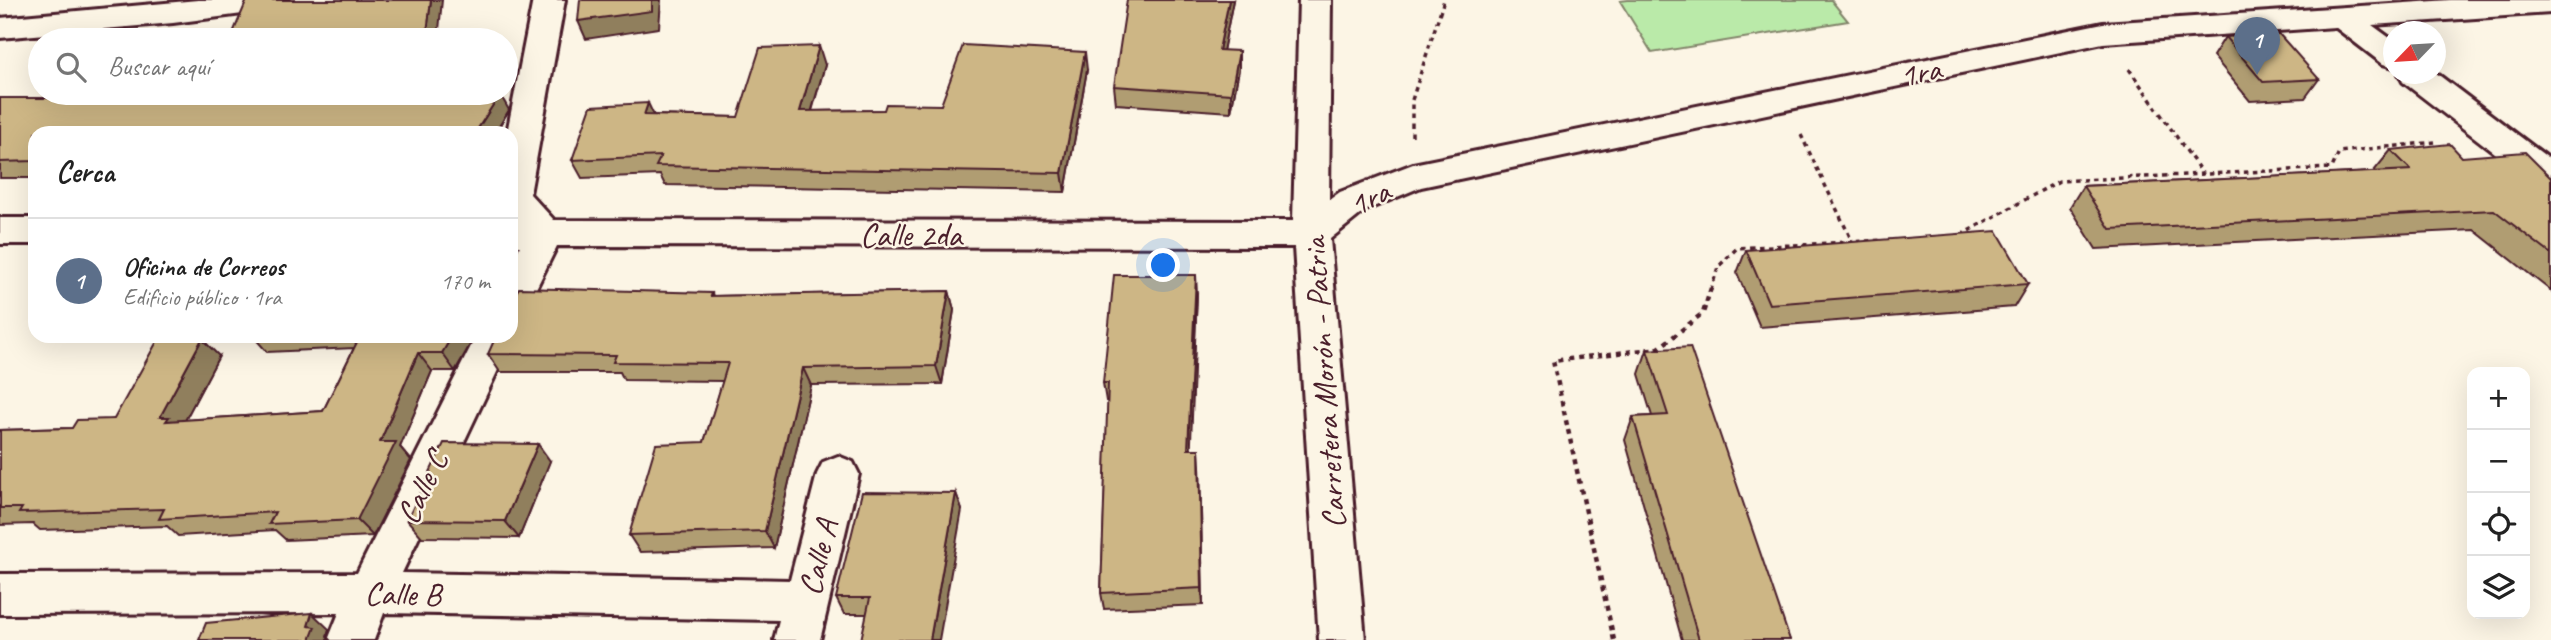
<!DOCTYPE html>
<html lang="es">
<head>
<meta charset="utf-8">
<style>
	:root { --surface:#fff; --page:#f6f6f6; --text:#222; --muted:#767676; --line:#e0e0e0; --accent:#d93025 }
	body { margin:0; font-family:Caveat,sans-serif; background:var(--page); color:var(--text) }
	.controls { position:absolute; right:21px; bottom:21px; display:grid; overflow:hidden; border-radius:14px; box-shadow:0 7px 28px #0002 }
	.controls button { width:63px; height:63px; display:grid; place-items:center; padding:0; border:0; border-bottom:2px solid var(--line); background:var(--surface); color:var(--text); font:35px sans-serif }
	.compass { position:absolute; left:2383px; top:21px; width:63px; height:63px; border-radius:50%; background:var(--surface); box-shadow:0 7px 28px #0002; rotate:245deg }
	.you { position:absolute; left:1164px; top:266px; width:24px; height:24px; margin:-18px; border:5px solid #fff; border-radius:50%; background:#1a73e8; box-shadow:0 0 0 10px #1a73e833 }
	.badge { display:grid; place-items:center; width:46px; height:46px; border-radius:50%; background:var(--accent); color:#fff; font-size:23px; font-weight:700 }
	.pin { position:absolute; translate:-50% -58px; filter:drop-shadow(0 2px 4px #0008) }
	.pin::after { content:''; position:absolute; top:37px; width:24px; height:21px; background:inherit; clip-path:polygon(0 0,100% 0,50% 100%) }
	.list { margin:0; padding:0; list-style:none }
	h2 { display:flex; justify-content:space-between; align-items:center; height:91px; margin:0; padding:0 28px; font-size:30px }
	h2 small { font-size:23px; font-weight:400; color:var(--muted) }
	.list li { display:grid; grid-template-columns:46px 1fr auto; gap:21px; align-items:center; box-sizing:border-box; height:126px; padding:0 28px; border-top:2px solid var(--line) }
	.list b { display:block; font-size:26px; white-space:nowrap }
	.list p { margin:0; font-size:23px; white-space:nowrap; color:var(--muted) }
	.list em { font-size:23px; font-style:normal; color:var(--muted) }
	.icon { flex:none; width:38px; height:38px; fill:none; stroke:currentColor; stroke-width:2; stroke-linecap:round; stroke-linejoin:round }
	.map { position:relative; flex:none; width:2551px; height:640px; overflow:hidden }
	.search { position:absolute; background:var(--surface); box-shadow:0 7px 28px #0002; left:28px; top:28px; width:490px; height:77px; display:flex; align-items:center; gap:18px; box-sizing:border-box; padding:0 24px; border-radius:38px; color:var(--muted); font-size:26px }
	.panel { position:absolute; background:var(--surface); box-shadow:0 7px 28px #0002; left:28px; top:126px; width:490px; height:217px; border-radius:21px }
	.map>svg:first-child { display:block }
</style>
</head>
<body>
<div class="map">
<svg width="2551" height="640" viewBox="0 0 2551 640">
	<rect width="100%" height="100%" fill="#fcf5e5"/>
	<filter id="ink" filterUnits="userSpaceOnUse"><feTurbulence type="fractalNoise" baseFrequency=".0143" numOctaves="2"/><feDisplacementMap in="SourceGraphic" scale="14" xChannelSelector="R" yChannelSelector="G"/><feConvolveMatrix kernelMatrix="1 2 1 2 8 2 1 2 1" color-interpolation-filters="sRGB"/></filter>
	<g filter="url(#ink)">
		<path fill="#baeaa9" stroke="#82846a" stroke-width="2" d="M 1628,0 L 1831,0 L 1848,21 L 1652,53 L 1620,1 Z"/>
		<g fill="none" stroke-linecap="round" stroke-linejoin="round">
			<g stroke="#4a1f2b" stroke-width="6">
				<g id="minor">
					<path d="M 198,0 L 289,0 L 284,7 L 273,10 L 173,23 L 0,38 L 0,18 Z"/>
					<path d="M 533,0 L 565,0 L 530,194 L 554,220 L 1293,221 L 1299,0 L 1331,0 L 1329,200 L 1340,192 L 1413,164 L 2103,23 L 2450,0 L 2551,0 L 2551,13 L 2372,25 L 2394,41 L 2394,67 L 2383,64 L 2335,27 L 2103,43 L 1421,187 L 1366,210 L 1330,239 L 1365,640 L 1319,640 L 1294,247 L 557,246 L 524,313 L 511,317 L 511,265 L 520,246 L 511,246 L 511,133 L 507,133 Z"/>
					<path d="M 2436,73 L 2551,160 L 2551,190 L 2539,187 L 2403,82 L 2399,74 Z"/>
					<rect x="0" y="218" width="35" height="26"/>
					<path d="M 511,330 L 514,336 L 402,573 L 790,580 L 817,474 L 823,462 L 838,456 L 853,462 L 859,474 L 820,640 L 774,640 L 779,620 L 384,613 L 374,640 L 328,640 L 339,613 L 0,614 L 0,574 L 357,573 L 476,336 L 511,336 Z"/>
				</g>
			</g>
			<g stroke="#4a1f2b" stroke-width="3.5" stroke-dasharray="4.5 4.5" stroke-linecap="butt">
				<path d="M 2129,69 L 2202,173"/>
				<path d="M 1801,135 L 1852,241"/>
				<path d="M 1412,136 L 1412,100 L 1444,0"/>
				<path d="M 1961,235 L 2059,181 L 2332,168 L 2339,152 L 2435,142"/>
				<path d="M 1711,290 L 1718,267 L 1737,248 L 1883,240"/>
			</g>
			<path stroke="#4a1f2b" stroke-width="4.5" stroke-dasharray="5 5" stroke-linecap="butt" d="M 1614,640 L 1553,361 L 1659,348 L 1703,313 L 1711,288"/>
			<use href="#minor" fill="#fcf5e5" fill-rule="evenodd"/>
		</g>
		<g fill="#b09d72" stroke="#4a1f2b" stroke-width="2">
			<path d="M 1233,0 L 1223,50 L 1239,69 L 1231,112 L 1116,104 L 1114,86 Z"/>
			<path d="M 2225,37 L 2319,79 L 2305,98 L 2250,101 L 2213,56 Z"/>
			<path d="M 825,65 L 812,111 L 884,110 L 941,105 L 1087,70 L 1065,192 L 665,185 L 660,175 L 582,178 L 572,160 L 654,115 L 738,117 Z"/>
			<path d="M 0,98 L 51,98 L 509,110 L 495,133 L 35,133 L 35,178 L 0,178 Z"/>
			<path d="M 2391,150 L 2462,157 L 2551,178 L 2551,291 L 2474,230 L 2096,249 L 2070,207 L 2083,186 L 2376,172 L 2374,171 Z"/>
			<path d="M 1746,250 L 2028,284 L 2014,307 L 1760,327 L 1737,273 Z"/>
			<path d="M 949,291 L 954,310 L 942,384 L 811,385 L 774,548 L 640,552 L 629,535 L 704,442 L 723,381 L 624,380 L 620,372 L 500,372 L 488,354 L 712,293 L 713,296 Z"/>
			<path d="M 1197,294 L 1190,449 L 1200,466 L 1203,605 L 1104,609 L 1101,593 L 1108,401 L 1106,401 L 1103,383 Z"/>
			<path d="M 253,336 L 475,336 L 455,371 L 432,371 L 400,447 L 411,460 L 373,536 L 286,540 L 275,530 L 178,536 L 167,526 L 40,530 L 33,524 L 0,525 L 0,430 L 72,428 L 114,419 L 219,356 L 185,420 L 323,411 L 354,348 L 267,352 Z"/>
			<path d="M 1647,350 L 1790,640 L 1682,640 L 1625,440 L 1633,417 L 1652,416 L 1639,374 Z"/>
			<path d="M 550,461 L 519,538 L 422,537 L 407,520 Z"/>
			<path d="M 956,493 L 962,510 L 867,614 L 844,614 L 836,598 Z"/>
		</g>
		<g fill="#907f5d" stroke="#4a1f2b" stroke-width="2">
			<path d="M 431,0 L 442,0 L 438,40 L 426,40 Z"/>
			<path d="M 652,0 L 661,0 L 659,28 L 586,39 L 578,21 Z"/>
			<path d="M 1229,0 L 1233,0 L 1220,67 L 1219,50 Z"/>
			<path d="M 819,46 L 825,65 L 806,130 L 800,111 Z"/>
			<path d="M 1239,51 L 1239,69 L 1231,112 L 1231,94 Z"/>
			<path d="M 1085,52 L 1087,70 L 1065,192 L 1062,173 Z"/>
			<path d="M 500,94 L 509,110 L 495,133 L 475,133 Z"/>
			<path d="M 648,103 L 657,122 L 644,115 Z"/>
			<path d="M 1196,275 L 1197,294 L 1190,466 L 1188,449 Z"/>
			<path d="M 949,291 L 954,310 L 942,384 L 936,366 Z"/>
			<path d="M 452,336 L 475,336 L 455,371 L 442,353 Z"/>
			<path d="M 202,339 L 219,356 L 181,428 L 187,434 L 160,417 Z"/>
			<path d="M 418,353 L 432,371 L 400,447 L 411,460 L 373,536 L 357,520 L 380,442 Z"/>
			<path d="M 803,368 L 811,385 L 774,548 L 765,531 Z"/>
			<path d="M 538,444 L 550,461 L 519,538 L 505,521 Z"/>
			<path d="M 1199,449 L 1200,466 L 1203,605 L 1202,588 Z"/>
			<path d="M 956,493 L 962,510 L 939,640 L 930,640 Z"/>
			<path d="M 312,613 L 329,629 L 327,637 L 330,640 L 310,640 L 308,626 Z"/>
		</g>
		<g fill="#cdb685" stroke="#4a1f2b" stroke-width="2">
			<path d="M 247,0 L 431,0 L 426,40 L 230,40 Z"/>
			<path d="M 580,0 L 652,0 L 652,11 L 578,21 Z"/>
			<path d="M 1127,0 L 1229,0 L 1219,50 L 1239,51 L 1231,94 L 1114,86 Z"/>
			<path d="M 2279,34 L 2319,79 L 2263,82 L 2225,37 Z"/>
			<path d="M 963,45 L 1085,52 L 1062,173 L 656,166 L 661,156 L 572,160 L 591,106 L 648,103 L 644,115 L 738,117 L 760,48 L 819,46 L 800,111 L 884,110 L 886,104 L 941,105 Z"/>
			<path d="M 55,93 L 477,93 L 500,94 L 475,133 L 35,133 L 35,161 L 0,162 L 0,98 L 51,98 Z"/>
			<path d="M 2450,144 L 2462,157 L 2525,152 L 2551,178 L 2551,254 L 2494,210 L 2110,229 L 2083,186 L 2411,170 L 2391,150 Z"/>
			<path d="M 1997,231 L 2028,284 L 1769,304 L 1746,250 Z"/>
			<path d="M 1114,275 L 1196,275 L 1188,449 L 1199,449 L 1202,588 L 1101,593 L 1108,383 L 1103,383 Z"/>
			<path d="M 519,288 L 712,293 L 711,296 L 949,291 L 936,366 L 803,368 L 765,531 L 629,535 L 656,444 L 704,442 L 728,363 L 613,362 L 616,355 L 488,354 L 496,336 L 511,336 L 511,298 L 513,297 Z"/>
			<path d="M 160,336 L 197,336 L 202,339 L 160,417 L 169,417 L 166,421 L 323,411 L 360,336 L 452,336 L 442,353 L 418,353 L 380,442 L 396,442 L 357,520 L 269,524 L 275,512 L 159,519 L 164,509 L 19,513 L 22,508 L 0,508 L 0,430 L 72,428 L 77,420 L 114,419 Z"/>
			<path d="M 1690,347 L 1790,640 L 1699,640 L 1633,417 L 1668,415 L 1647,350 Z"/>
			<path d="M 444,443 L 538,444 L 505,521 L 407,520 Z"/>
			<path d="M 862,492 L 956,493 L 930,640 L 861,640 L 870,598 L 836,598 Z"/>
			<path d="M 312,613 L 308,626 L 315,627 L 310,640 L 199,640 L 206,623 Z"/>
		</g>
	</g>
	<g text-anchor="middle" stroke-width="5" stroke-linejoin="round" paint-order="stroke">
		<g font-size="33" fill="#4a1f2b" stroke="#fcf5e5">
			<text transform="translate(1920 71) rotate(-12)" y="12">1ra</text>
			<text transform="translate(1369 197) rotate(-27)" y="12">1ra</text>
			<text x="911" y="246">Calle 2da</text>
			<text transform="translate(1323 383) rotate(-94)" y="12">Carretera Morón - Patria</text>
			<text transform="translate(421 487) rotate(-64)" y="12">Calle C</text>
			<text transform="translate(817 557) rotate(-76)" y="12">Calle A</text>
			<text transform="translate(403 593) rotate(1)" y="12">Calle B</text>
		</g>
	</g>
</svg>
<div class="controls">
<button>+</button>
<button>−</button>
<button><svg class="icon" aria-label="locate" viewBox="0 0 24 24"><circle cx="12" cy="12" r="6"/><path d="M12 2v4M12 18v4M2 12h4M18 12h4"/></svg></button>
<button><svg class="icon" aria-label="layers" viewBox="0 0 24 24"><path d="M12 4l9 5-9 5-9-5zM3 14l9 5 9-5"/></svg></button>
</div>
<svg class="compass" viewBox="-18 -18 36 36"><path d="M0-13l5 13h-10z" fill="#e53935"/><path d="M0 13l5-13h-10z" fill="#767676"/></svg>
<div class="you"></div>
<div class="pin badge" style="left:2257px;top:75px;background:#5c6f8a">1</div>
<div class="search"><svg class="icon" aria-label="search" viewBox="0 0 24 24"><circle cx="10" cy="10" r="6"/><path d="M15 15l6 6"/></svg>Buscar aquí</div>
<section class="panel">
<h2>Cerca<small></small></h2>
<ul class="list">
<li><span class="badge" style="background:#5c6f8a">1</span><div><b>Oficina de Correos</b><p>Edificio público · 1ra</p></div><em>170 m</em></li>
</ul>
</section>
</div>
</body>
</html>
